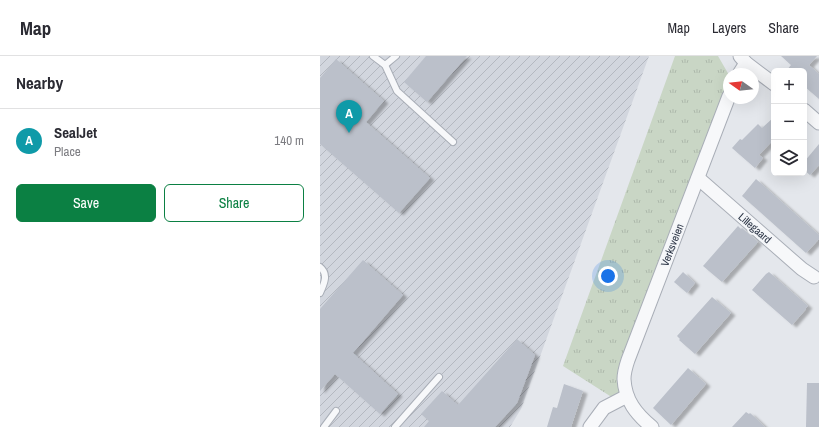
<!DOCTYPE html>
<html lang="en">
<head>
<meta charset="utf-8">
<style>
	:root { --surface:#fff; --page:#f2f2f3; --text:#2b2b33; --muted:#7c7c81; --line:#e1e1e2; --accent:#0b8043 }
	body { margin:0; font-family:"Archivo Narrow",sans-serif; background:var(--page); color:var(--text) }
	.controls { position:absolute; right:12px; top:12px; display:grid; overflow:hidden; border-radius:6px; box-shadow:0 4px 16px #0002 }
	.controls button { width:36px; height:36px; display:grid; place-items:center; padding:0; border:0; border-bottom:1px solid var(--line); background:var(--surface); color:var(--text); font:20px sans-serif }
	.compass { position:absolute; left:403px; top:12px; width:36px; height:36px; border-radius:50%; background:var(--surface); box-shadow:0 4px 16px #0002; rotate:285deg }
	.you { position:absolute; left:288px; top:220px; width:14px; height:14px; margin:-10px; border:3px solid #fff; border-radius:50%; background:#1a73e8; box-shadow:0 0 0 6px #1a73e833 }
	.badge { display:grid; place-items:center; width:26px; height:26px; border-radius:50%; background:var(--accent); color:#fff; font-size:13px; font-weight:700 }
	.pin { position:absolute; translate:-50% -33px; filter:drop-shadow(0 1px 2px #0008) }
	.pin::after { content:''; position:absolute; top:21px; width:14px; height:12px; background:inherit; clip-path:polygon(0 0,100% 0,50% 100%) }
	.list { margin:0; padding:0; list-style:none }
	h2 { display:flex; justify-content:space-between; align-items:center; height:52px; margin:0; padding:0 16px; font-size:17px }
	h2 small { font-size:13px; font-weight:400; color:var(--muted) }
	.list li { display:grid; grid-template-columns:26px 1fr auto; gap:12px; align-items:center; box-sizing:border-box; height:64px; padding:0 16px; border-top:1px solid var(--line) }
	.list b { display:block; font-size:15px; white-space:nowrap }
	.list p { margin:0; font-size:13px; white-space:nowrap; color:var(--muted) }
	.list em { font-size:13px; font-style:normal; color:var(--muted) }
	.actions { display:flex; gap:8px; padding:12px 16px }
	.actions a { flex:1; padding:9px 0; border:1px solid var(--accent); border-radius:6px; text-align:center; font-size:14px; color:var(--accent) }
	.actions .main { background:var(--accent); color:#fff }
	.icon { flex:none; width:22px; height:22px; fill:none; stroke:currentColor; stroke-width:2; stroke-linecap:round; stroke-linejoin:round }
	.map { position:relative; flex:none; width:499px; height:371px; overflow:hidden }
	header { display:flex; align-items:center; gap:24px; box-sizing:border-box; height:56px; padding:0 20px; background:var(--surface); border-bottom:1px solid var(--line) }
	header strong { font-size:19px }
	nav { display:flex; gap:22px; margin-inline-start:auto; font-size:14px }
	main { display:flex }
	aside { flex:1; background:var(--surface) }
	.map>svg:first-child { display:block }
</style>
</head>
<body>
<header>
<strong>Map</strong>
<nav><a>Map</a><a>Layers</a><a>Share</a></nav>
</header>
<main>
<aside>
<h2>Nearby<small></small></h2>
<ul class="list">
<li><span class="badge" style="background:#0f9aa8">A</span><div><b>SealJet</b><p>Place</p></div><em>140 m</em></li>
</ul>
<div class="actions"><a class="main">Save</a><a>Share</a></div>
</aside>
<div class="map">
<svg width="499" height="371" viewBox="0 0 499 371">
	<defs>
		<pattern id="industrial-furrows" width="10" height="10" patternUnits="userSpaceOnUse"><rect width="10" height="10" fill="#d2d6de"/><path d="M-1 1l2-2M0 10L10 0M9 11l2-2" fill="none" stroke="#b4b8c0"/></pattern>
		<pattern id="park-tufts" width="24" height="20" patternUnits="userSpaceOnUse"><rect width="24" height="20" fill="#c9d6c5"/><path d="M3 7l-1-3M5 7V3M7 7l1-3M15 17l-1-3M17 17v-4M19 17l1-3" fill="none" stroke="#adb8ab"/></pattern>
		<filter id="shadow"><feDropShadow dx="4.5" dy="2.5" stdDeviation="1" flood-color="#0004"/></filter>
	</defs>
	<rect width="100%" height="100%" fill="#e4e7ec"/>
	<path fill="url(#industrial-furrows)" d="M 0,0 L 329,0 L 201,353 L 190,371 L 0,371 Z"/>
	<path fill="url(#park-tufts)" d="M 355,0 L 398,0 L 409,19 L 409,40 L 308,304 L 307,340 L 290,340 L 243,310 Z"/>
	<g fill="#bbc0ca" filter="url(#shadow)">
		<path d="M 106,0 L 147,0 L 107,46 L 84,26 Z"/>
		<path d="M 461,0 L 497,0 L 489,9 L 499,18 L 499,43 L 484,30 L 484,15 L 466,15 L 471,9 Z"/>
		<path d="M 16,3 L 64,45 L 46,66 L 110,122 L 79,157 L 0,88 L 0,22 Z"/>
		<path d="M 454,61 L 454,83 L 439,99 L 443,102 L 435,112 L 412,92 L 420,83 L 422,84 L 438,68 L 442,72 Z"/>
		<path d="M 499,88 L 499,109 L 490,119 L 484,114 L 484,106 Z"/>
		<path d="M 436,123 L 499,179 L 499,183 L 486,197 L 422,140 Z"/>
		<path d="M 418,170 L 421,173 L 422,172 L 438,186 L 402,226 L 383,210 Z"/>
		<path d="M 43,204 L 83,239 L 33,297 L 78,338 L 60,358 L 15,318 L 0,335 L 0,253 Z"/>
		<path d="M 363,216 L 375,227 L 367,237 L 354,226 Z"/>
		<path d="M 449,216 L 488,250 L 485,253 L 486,253 L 472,269 L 432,234 L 446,218 Z"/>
		<path d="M 392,241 L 411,257 L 375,298 L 359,284 L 360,283 L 357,280 Z"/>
		<path d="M 197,283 L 215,299 L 197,347 L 175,371 L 104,371 L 109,365 L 101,358 L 122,335 L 138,349 Z"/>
		<path d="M 368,312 L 386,328 L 351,369 L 333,352 Z"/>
		<path d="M 487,327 L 499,327 L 499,371 L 486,371 Z"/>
		<path d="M 244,328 L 263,335 L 251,371 L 227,371 L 233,351 L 237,352 Z"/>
		<path d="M 426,356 L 429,358 L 430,357 L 445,371 L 412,371 Z"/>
	</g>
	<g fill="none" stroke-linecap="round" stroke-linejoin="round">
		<g stroke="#a9aeb7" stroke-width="8">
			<g id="service">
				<path d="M 53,0 L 65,9 L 77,35 L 133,86"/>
				<path d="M 65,9 L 76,0"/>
				<path d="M 0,211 C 9,218 4,228 0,237"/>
				<path d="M 4,371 L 16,355"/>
				<path d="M 75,371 L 119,321"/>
			</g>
		</g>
		<g stroke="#a9aeb7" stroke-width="15">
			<g id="minor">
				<path d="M 420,0 L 426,7 L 454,28"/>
				<path d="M 419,18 L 426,7"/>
				<path d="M 484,54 L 499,67"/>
				<path d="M 378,122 L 482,213 L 494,221"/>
				<path d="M 270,371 L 284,352 L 307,340"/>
				<path d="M 332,371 C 316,358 305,344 304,323 C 304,317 306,310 308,304 L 409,40"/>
			</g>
		</g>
		<use href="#service" stroke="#f7f8fa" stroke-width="6"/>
		<use href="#minor" stroke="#f7f8fa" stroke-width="13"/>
	</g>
	<g text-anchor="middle" stroke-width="4" stroke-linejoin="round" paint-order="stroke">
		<g font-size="11" fill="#2b3445" stroke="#f4f6f9">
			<text transform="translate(435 172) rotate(41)" y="4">Lillegaard</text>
			<text transform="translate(352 189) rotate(-69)" y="4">Verksveien</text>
		</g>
	</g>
</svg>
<div class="controls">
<button>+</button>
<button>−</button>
<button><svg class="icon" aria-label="layers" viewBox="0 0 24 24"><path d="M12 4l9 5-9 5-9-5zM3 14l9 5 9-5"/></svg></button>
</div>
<svg class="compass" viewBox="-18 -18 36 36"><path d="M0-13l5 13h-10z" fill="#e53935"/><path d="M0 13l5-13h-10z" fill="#7c7c81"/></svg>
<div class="you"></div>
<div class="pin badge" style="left:29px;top:77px;background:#0f9aa8">A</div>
</div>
</main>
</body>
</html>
